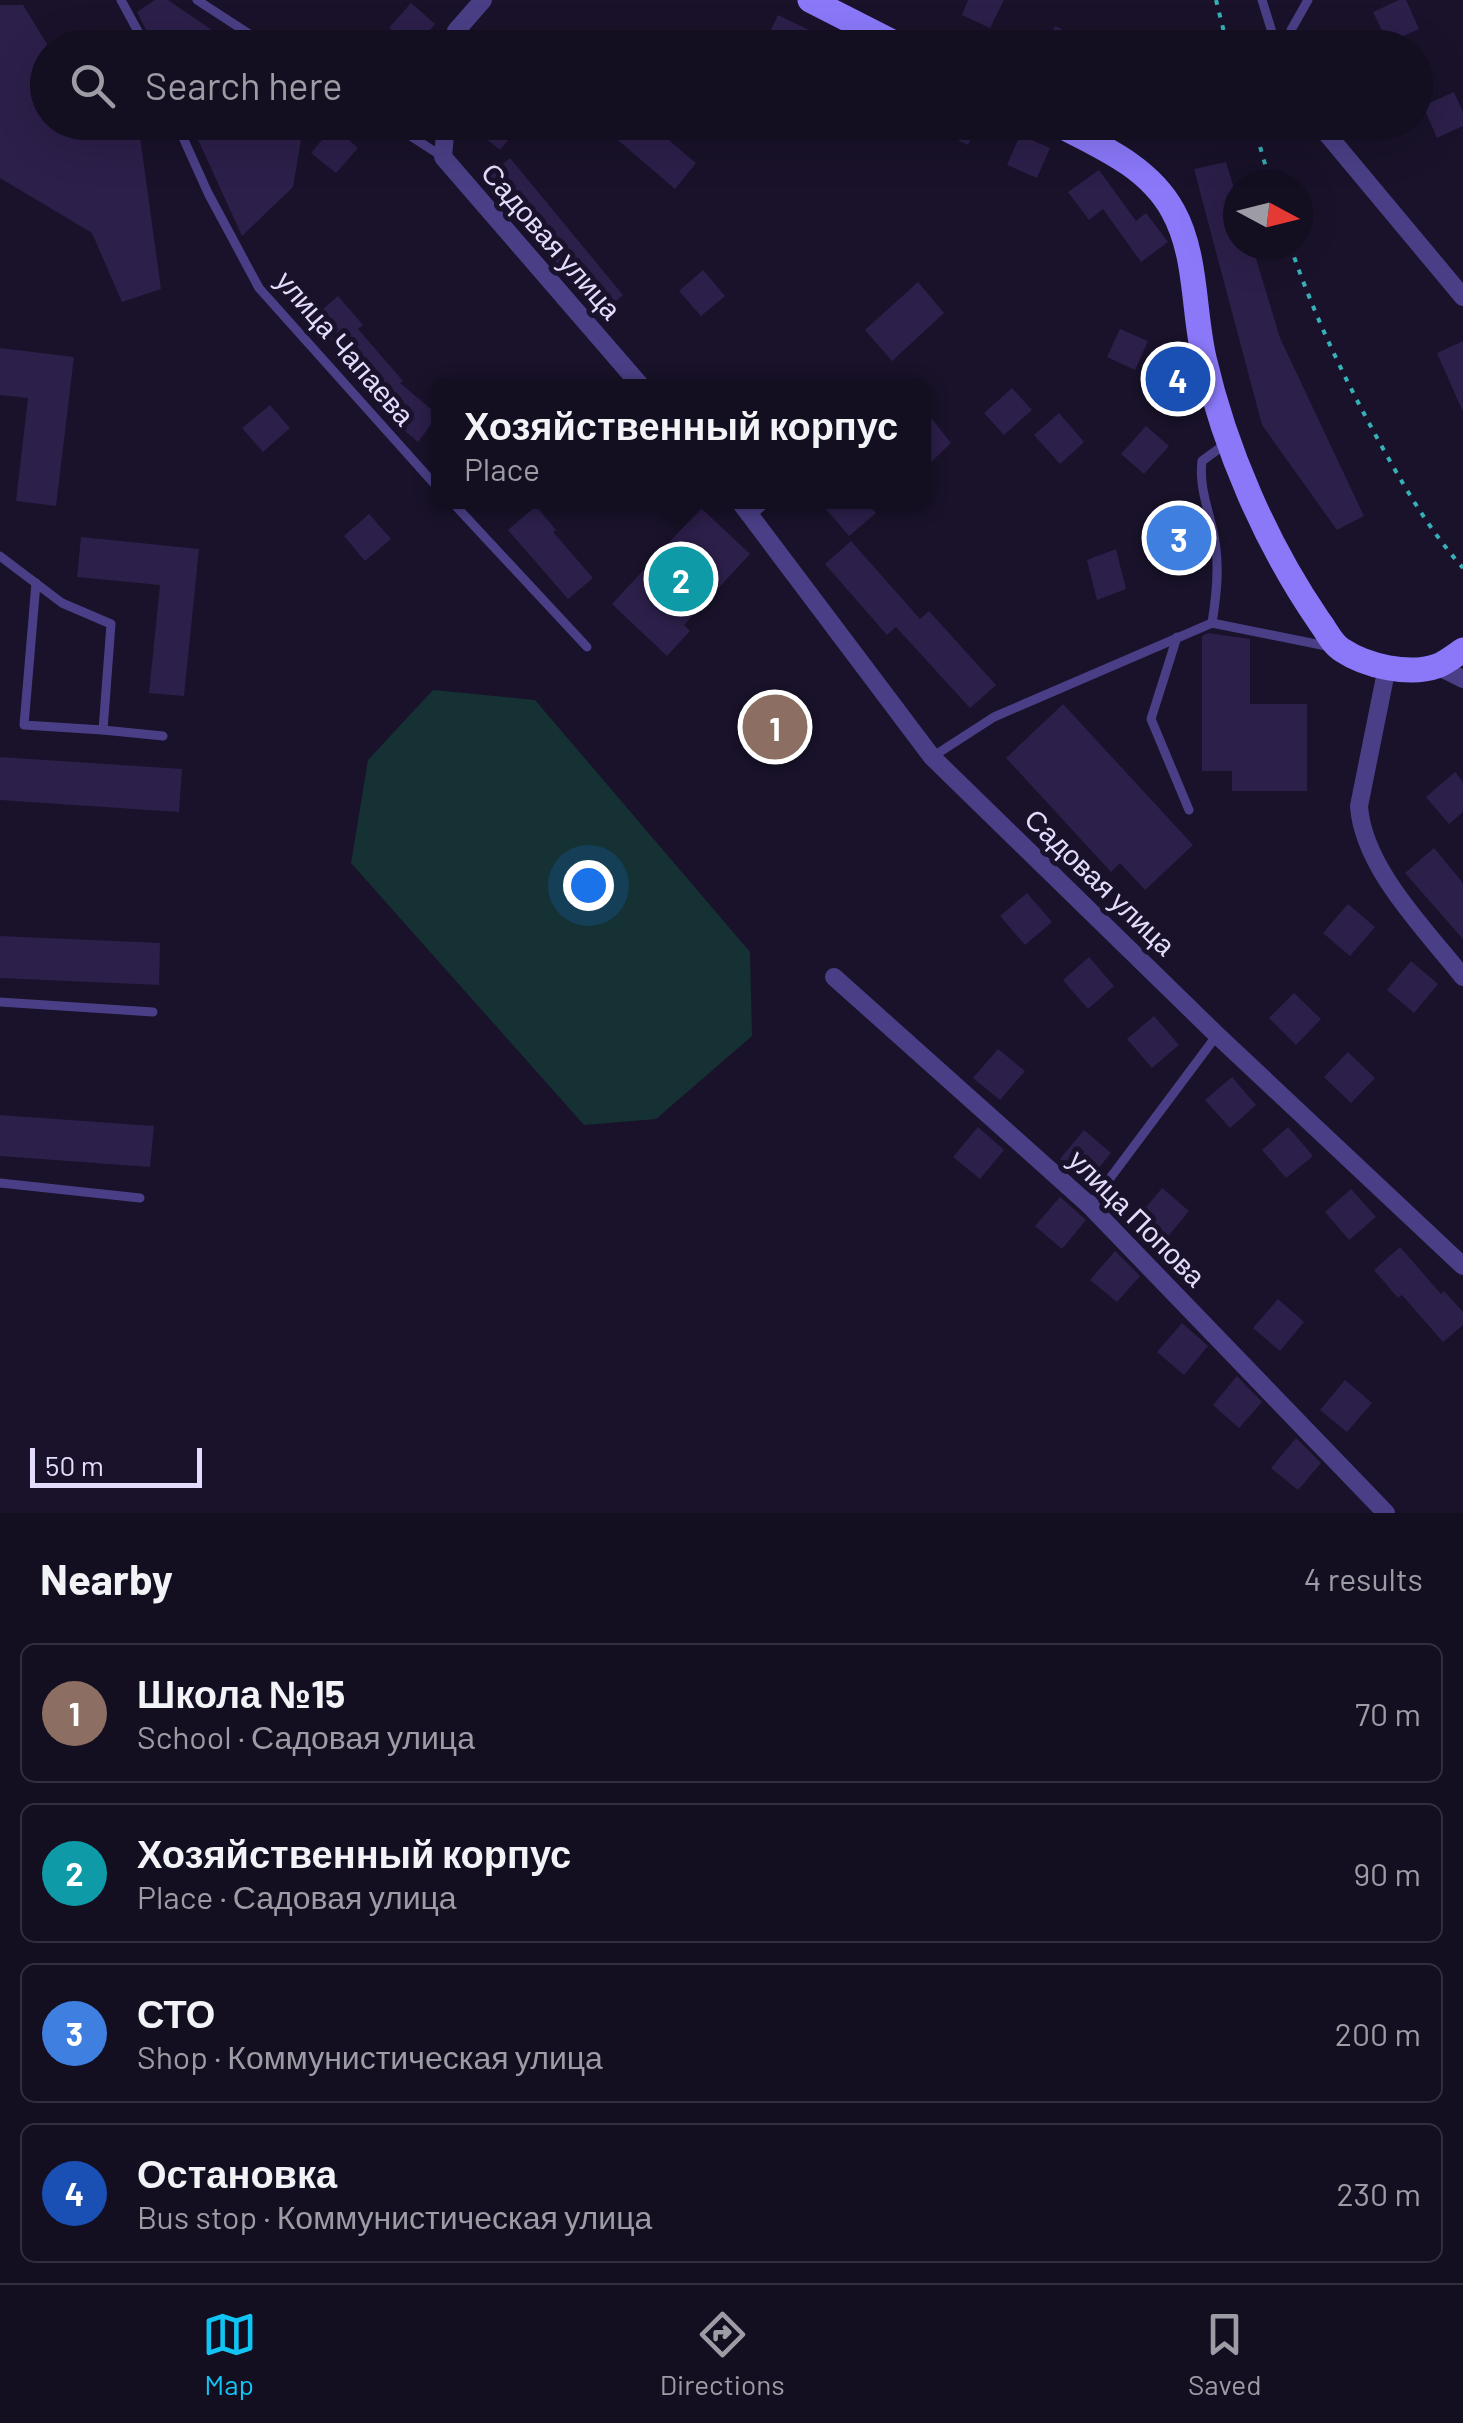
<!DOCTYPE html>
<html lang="en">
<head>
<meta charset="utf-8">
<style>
	:root { --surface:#130e20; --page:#201c2d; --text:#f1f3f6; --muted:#9d9ca5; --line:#322e3e; --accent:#11c4f4 }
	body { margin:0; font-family:Barlow,sans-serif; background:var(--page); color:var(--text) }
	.compass { position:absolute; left:1223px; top:170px; width:90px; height:90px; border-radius:50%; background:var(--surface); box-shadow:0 10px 40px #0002; rotate:97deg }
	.scale { position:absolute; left:30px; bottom:25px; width:172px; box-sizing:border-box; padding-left:10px; border:5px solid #e4dcfd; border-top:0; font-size:28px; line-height:35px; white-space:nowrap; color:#e4dcfd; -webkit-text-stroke:8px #19122a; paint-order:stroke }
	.you { position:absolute; left:588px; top:885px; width:35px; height:35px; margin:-25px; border:8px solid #fff; border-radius:50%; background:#1a73e8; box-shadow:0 0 0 15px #1a73e833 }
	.badge { display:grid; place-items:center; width:65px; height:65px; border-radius:50%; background:var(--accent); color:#fff; font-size:32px; font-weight:700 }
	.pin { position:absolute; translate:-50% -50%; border:5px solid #fff; box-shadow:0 2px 10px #0006 }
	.popup { position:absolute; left:431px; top:379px; width:500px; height:130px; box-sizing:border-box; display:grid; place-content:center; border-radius:15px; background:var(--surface); filter:drop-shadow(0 2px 8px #0005); font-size:32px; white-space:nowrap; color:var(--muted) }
	.popup b { font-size:38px; color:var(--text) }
	.popup::after { content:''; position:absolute; left:50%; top:100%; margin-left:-20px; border:20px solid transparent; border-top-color:var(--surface) }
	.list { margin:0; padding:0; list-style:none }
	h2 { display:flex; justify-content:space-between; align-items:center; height:130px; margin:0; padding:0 40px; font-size:42px }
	h2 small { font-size:32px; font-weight:400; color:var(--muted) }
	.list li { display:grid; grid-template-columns:65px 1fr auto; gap:30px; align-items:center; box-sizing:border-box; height:140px; margin:0 20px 20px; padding:0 20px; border:2px solid var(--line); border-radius:15px }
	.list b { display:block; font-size:38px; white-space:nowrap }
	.list p { margin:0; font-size:32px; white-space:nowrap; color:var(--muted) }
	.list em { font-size:32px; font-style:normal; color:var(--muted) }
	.icon { flex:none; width:55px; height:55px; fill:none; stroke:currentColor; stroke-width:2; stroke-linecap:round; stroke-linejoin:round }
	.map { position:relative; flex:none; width:1463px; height:1513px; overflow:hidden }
	.search { position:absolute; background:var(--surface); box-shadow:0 10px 40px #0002; left:30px; right:30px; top:30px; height:110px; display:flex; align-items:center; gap:25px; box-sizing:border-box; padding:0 35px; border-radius:55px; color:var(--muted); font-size:38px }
	.sheet { height:770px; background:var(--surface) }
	nav { display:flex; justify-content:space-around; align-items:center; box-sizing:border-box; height:140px; border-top:2px solid var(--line); background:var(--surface); font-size:28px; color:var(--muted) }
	nav a { display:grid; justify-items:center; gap:5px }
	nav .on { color:var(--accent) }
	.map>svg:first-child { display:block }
</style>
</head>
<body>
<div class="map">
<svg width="1463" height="1513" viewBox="0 0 1463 1513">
	<rect width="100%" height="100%" fill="#19122a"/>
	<path fill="#153134" d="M 433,690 L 535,700 L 750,952 L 752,1036 L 656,1119 L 584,1125 L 351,863 L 368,760 Z"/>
	<g fill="#2c1f4a">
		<path d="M 155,0 L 168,0 L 238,48 L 155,48 L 137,12 Z"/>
		<path d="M 968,0 L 1004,0 L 990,28 L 962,15 Z"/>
		<path d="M 1399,0 L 1406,0 L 1419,29 L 1388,43 L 1373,12 Z"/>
		<path d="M 411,3 L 435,24 L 416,48 L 389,28 Z"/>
		<path d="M 0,5 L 23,5 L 48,46 L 48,122 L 138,122 L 161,289 L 122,302 L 92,233 L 0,178 Z"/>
		<path d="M 778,15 L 809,30 L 801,48 L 762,48 Z"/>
		<path d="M 1055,26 L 1098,48 L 1045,48 Z"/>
		<path d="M 1454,92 L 1463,112 L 1463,126 L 1437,138 L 1423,106 Z"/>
		<path d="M 190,122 L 304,122 L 293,187 L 242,236 Z"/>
		<path d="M 466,122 L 523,122 L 500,150 Z"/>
		<path d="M 597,122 L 647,122 L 696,163 L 675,189 Z"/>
		<path d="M 920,122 L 979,122 L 968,145 Z"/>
		<path d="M 333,127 L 358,148 L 336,173 L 311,153 Z"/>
		<path d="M 1020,135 L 1050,148 L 1037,178 L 1007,165 Z"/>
		<path d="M 510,158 L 623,295 L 598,317 L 484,179 Z"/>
		<path d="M 1226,162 L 1238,201 L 1238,245 L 1252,245 L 1280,338 L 1364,516 L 1337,530 L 1262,425 L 1194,169 Z"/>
		<path d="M 1099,170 L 1136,221 L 1146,213 L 1168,242 L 1141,262 L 1103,209 L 1089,220 L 1068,192 Z"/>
		<path d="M 703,270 L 725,296 L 701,316 L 679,291 Z"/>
		<path d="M 918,282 L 944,313 L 892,361 L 865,330 Z"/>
		<path d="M 338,296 L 363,325 L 358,329 L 403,381 L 400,383 L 438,415 L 418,442 L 377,407 L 352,378 L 359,373 L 312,319 Z"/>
		<path d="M 1120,329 L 1148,341 L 1135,370 L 1107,357 Z"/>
		<path d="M 1463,341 L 1463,412 L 1437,353 Z"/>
		<path d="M 0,348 L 74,357 L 56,506 L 16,501 L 28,398 L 0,395 Z"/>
		<path d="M 1012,388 L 1032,410 L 1004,435 L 984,413 Z"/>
		<path d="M 270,405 L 290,428 L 263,452 L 242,428 Z"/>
		<path d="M 924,409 L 951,443 L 924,469 Z"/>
		<path d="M 1059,413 L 1084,442 L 1060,464 L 1034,435 Z"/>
		<path d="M 1146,426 L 1169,446 L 1144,474 L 1121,454 Z"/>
		<path d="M 820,502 L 866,502 L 876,513 L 849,536 Z"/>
		<path d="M 1183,503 L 1206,560 L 1175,573 L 1152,516 Z"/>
		<path d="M 536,506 L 556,530 L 553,532 L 593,578 L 568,599 L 508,530 Z"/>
		<path d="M 701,508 L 750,554 L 684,625 L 690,631 L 667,656 L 612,604 Z"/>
		<path d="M 369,514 L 391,539 L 365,561 L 344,536 Z"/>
		<path d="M 81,537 L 199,549 L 184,696 L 149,693 L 160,585 L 77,577 Z"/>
		<path d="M 851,541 L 920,619 L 929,611 L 996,685 L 970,708 L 896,627 L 887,635 L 825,564 Z"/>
		<path d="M 1116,549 L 1126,589 L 1097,600 L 1087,560 Z"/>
		<path d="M 1208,633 L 1250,639 L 1250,704 L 1307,704 L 1307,791 L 1232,791 L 1232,771 L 1202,771 L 1202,636 Z"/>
		<path d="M 1063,704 L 1193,845 L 1145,890 L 1120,863 L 1111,872 L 1006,758 Z"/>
		<path d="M 0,757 L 182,769 L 179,812 L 0,800 Z"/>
		<path d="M 1455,772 L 1463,782 L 1463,812 L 1449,824 L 1426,797 Z"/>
		<path d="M 1434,848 L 1463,883 L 1463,939 L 1405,873 Z"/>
		<path d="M 1027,893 L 1052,922 L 1025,945 L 1000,916 Z"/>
		<path d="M 1348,904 L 1375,927 L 1350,956 L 1323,933 Z"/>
		<path d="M 0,936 L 160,943 L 159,985 L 0,978 Z"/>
		<path d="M 1089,957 L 1114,986 L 1088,1009 L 1063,980 Z"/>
		<path d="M 1411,961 L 1438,984 L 1414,1013 L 1387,990 Z"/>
		<path d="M 1294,993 L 1321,1019 L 1296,1045 L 1269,1018 Z"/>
		<path d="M 1154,1016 L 1179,1045 L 1152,1068 L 1127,1039 Z"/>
		<path d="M 998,1049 L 1025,1071 L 1000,1100 L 973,1078 Z"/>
		<path d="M 1348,1052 L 1375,1078 L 1351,1103 L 1324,1077 Z"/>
		<path d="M 1232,1077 L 1256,1105 L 1230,1128 L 1205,1100 Z"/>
		<path d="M 0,1115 L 154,1126 L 150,1167 L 0,1156 Z"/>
		<path d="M 978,1127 L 1004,1150 L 980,1179 L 953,1157 Z"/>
		<path d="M 1288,1127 L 1313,1156 L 1286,1178 L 1262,1150 Z"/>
		<path d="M 1084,1130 L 1111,1153 L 1087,1182 L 1060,1159 Z"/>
		<path d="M 1162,1188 L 1189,1211 L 1165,1240 L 1138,1217 Z"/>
		<path d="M 1351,1189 L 1376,1217 L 1349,1240 L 1325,1212 Z"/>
		<path d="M 1060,1197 L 1086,1220 L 1062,1249 L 1035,1226 Z"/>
		<path d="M 1400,1247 L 1441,1294 L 1444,1291 L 1463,1312 L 1463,1325 L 1443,1342 L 1402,1295 L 1398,1298 L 1374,1270 Z"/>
		<path d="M 1115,1251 L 1140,1276 L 1117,1302 L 1090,1280 Z"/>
		<path d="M 1278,1299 L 1304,1322 L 1280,1351 L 1253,1328 Z"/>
		<path d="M 1182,1323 L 1208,1346 L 1184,1375 L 1157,1352 Z"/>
		<path d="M 1237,1376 L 1262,1402 L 1239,1428 L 1213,1405 Z"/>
		<path d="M 1345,1380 L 1372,1403 L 1347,1432 L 1320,1410 Z"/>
		<path d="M 1296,1438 L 1321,1463 L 1298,1490 L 1271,1468 Z"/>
	</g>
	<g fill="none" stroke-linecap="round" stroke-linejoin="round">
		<g stroke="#36b1b7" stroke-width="4" stroke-dasharray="5 8" stroke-linecap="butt">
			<path d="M 1216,0 L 1228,48"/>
			<path d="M 1253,122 L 1271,185"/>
			<path d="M 1290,245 C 1315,319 1348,386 1386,454 C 1409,495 1432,533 1463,568"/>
		</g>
		<g stroke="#4a3f86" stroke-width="9">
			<path d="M 121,0 L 147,48"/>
			<path d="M 197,0 L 271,48"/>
			<path d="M 1262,0 L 1277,48"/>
			<path d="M 1288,48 L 1291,30 L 1308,0"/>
			<path d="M 176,122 L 208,193 L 259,288 L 438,488"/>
			<path d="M 389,122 L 443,157"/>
			<path d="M 452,502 L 587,647"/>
			<path d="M 752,515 L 767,502"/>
			<path d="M 0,556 L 62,603 L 111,624 L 103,730 L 163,736"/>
			<path d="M 36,583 L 24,725 L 103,730"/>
			<path d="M 1212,623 C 1216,598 1219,574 1216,549 C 1213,519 1198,491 1202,461 L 1228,442"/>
			<path d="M 1177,637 L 1151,719 L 1189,810"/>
			<path d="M 932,757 L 994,717 L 1212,623 L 1331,647"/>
			<path d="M 0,1002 L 153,1012"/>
			<path d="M 0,1183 L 140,1198"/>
			<path d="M 1090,1205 L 1217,1035"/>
		</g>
		<g stroke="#4a3f86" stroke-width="18">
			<path d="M 455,48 L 456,31 L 483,0"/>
			<path d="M 446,122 L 443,157 L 641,386"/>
			<path d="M 1317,122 L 1463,297"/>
			<path d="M 740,502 L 932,757 L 1217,1035 L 1463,1266"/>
			<path d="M 1437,666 L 1463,679"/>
			<path d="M 1387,667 L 1359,806 C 1363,868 1426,930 1463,977"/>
			<path d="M 834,977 L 1089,1205 L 1386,1513"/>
		</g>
		<g stroke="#8a78f9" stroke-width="25">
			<path d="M 810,0 L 904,48"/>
			<path d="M 1053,122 C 1097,145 1148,165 1173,211 C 1197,254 1193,310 1204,358 C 1225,449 1266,544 1319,621 C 1326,630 1332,644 1342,650 C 1366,666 1409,676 1437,666 C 1446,663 1455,655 1463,650"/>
		</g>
	</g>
	<g text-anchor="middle" stroke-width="10" stroke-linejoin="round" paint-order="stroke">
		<g font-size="28" fill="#e4dcfd" stroke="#19122a">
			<text transform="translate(551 241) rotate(49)" y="10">Садовая улица</text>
			<text transform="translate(345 348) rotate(49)" y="10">улица Чапаева</text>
			<text transform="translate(1100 882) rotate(44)" y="10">Садовая улица</text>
			<text transform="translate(1137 1218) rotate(45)" y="10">улица Попова</text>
		</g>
	</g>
</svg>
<svg class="compass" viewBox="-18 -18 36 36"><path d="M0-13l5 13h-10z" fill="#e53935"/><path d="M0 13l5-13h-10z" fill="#9d9ca5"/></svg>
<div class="scale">50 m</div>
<div class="you"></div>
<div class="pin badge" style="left:775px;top:727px;background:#8d6e63">1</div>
<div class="pin badge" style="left:681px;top:579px;background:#0f9aa8">2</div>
<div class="popup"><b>Хозяйственный корпус</b>Place</div>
<div class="pin badge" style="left:1179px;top:538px;background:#3f7fe0">3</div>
<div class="pin badge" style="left:1178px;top:379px;background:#1a4fb4">4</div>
<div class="search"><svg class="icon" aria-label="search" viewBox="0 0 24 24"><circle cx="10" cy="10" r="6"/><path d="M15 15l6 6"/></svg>Search here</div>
</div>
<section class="sheet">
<h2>Nearby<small>4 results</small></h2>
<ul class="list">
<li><span class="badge" style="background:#8d6e63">1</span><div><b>Школа №15</b><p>School · Садовая улица</p></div><em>70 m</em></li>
<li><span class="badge" style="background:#0f9aa8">2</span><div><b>Хозяйственный корпус</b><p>Place · Садовая улица</p></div><em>90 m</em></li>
<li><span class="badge" style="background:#3f7fe0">3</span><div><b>СТО</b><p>Shop · Коммунистическая улица</p></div><em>200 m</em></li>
<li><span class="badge" style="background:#1a4fb4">4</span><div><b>Остановка</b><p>Bus stop · Коммунистическая улица</p></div><em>230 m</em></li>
</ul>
</section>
<nav>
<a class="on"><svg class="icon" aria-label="map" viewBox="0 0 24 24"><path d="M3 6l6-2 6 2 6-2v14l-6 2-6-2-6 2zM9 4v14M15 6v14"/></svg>Map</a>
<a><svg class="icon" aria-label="directions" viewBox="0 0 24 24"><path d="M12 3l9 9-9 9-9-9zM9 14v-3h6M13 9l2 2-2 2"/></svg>Directions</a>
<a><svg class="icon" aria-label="saved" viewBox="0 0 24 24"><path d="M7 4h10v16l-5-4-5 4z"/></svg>Saved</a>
</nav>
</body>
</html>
